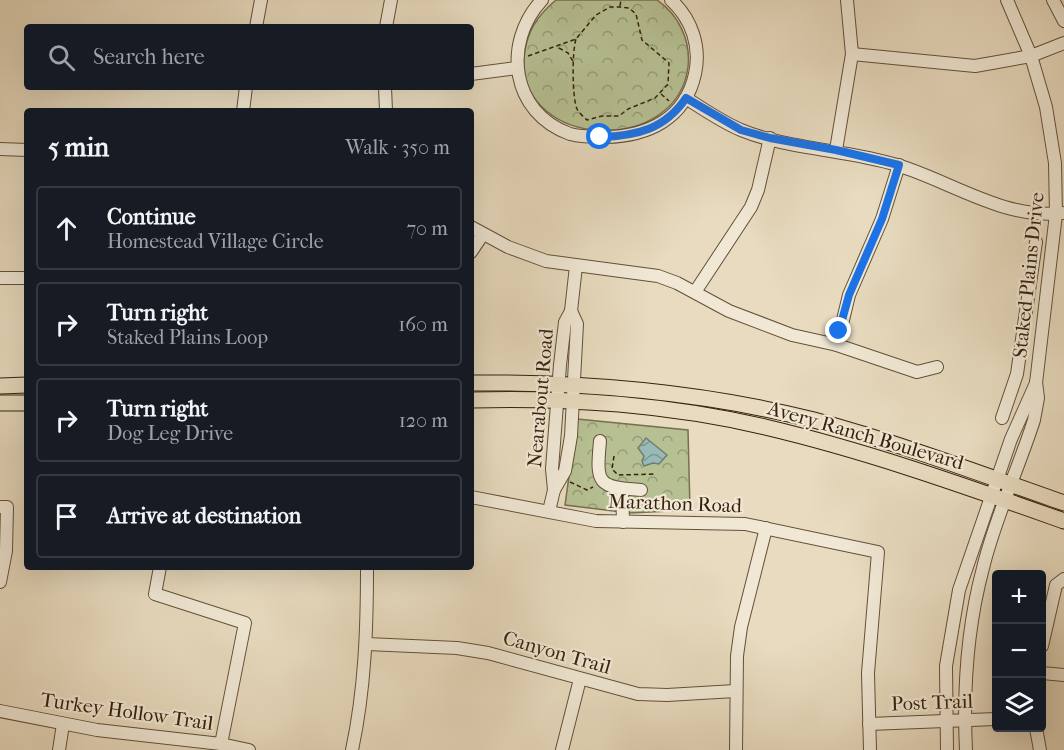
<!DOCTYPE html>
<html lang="en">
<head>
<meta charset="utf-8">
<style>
	:root { --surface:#171b24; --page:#20242c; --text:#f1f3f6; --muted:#9ea1a6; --line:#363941 }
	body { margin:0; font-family:"IM FELL French Canon",serif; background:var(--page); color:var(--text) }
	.controls { position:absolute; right:18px; bottom:18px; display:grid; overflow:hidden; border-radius:6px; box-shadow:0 6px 24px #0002 }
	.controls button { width:54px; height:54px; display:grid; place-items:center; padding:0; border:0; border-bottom:2px solid var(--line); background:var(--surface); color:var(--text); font:30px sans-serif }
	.stop { position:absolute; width:18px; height:18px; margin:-14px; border:4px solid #1a73e8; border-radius:50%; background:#fff }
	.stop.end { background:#1a73e8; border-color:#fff; box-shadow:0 2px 6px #0008 }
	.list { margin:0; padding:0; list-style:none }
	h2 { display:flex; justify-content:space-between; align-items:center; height:78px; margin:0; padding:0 24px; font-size:26px }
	h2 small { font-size:20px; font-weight:400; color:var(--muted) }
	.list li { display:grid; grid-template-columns:39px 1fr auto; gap:18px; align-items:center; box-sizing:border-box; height:84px; margin:0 12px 12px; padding:0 12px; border:2px solid var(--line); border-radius:6px }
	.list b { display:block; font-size:22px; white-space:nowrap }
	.list p { margin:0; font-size:20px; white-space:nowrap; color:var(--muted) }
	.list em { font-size:20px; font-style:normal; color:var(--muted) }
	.icon { flex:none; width:33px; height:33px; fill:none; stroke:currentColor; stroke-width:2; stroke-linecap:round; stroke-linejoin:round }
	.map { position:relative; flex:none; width:1064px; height:750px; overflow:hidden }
	.search { position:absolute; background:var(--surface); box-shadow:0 6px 24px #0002; left:24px; top:24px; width:450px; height:66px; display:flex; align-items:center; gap:15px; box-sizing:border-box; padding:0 21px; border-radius:6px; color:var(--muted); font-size:22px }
	.panel { position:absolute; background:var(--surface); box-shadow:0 6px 24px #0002; left:24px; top:108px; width:450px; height:462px; border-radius:6px }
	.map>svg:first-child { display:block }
</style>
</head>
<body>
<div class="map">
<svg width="1064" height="750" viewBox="0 0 1064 750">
	<defs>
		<pattern id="forest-crowns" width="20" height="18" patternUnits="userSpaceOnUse" patternTransform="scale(1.5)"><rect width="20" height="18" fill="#b6c092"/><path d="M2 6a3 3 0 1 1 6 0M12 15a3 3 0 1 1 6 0" fill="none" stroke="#959c76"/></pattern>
		<pattern id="water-waves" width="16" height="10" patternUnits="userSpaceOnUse" patternTransform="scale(1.5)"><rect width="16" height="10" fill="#98bab6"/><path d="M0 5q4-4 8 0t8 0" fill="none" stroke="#7d9792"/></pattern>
	</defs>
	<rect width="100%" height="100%" fill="#e8dbbf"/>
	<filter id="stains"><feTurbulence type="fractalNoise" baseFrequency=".00333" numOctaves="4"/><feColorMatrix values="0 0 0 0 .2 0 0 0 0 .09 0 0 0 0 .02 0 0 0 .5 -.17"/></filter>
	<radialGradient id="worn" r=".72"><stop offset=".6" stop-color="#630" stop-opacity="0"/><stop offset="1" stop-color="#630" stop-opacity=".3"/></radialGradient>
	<g fill="url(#forest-crowns)" stroke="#767050" stroke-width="1.5">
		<path d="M 556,0 L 657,0 C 679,15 691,41 688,67 C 677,156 519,150 524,58 C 526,32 537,16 556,0 Z"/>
		<path d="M 577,419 L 688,430 L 690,510 L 630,513 L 565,505 Z"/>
	</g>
	<path fill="url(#water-waves)" stroke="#717d72" stroke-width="1.5" d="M 646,438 L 667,455 L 659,464 L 653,463 L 644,466 L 642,461 L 644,456 L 638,448 Z"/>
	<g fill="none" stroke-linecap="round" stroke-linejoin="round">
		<g stroke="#63503a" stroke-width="14">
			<g id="minor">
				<path d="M 542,0 C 502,43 511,113 570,134 C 581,137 595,137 606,137 C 648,136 685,119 695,74 C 701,47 692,19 671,0"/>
				<path d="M 1053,0 L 1064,21"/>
				<path d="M 256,27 L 261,0"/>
				<path d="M 386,27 L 391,0"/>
				<path d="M 852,54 L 975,66 L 1031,56 L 1064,43"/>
				<path d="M 471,74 L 517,68"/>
				<path d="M 385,87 L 386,111"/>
				<path d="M 686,98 C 703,109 722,122 741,130 C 786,149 849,150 897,165 C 950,181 1005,220 1062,213"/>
				<path d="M 243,111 L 246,87"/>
				<path d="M 0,149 L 27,150"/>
				<path d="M 836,150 L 852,54 L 847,0"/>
				<path d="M 471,227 L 508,247 L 546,261 L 658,276 L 677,283 L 729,311 L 792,335 L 837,345 L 917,372 L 937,367"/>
				<path d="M 471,252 L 483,234"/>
				<path d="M 0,278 L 27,278"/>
				<path d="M 695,292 L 751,207 L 758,190 L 770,138"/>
				<path d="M 837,345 L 849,295 L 882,219 L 899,165"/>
				<path d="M 1002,418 L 1017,374 L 1036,242"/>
				<path d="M 600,441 C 596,484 597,487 641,490"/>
				<path d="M 622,489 L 623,522"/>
				<path d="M 554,490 L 552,469 L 560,365 L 565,322 L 571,311 L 576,266"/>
				<path d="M 471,497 L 596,521 L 745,524 L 878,552 L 868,673 L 870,750"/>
				<path d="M 0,507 L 7,507 L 6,551 L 0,582"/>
				<path d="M 549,511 L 554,490 L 565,471 L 571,436 L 577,324 L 571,311"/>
				<path d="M 160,567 L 155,594 L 245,623 L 221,744"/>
				<path d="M 367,644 L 457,648 L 488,653 L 638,694 L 667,695 L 735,691"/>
				<path d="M 1042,646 L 1056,585 L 1064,579"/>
				<path d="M 1042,673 L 1064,675"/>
				<path d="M 0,711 L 97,730 L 221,744 L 249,750"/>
				<path d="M 869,724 L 996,719"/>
				<path d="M 1036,728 L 1040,750"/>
				<path d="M 59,750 L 63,724"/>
				<path d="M 352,750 C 365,689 367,629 367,567"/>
				<path d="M 562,750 L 580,679"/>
				<path d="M 736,750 L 737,656 L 741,627 L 766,528"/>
				<path d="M 947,750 L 946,666 L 959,590 L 1011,439 L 1036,383 L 1056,214 L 1055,163 L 1046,107 L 1031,56 L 1007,0"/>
				<path d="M 966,750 C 963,688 967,628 983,568 C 995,518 1018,470 1034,420 L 1038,398 L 1036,382"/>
			</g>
		</g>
		<g stroke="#37210d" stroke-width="17">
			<g id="major">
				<path d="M 471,383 C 586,382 702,392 814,420 C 899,443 981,474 1064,503"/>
				<path d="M 0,386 L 27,385"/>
				<path d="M 471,400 C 567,397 672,405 765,427 C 867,451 965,486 1064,521"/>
				<path d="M 0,403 L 27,403"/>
			</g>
		</g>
		<g stroke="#37210d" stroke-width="1.5" stroke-dasharray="4.5 3" stroke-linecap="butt">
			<path d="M 620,6 L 621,0"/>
			<path d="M 559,48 L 568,53 L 574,63"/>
			<path d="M 528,56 L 576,39 L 596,15 L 610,7 L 620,7 L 629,8 L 636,14 L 642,40 L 669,63 L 668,84 L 655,98 L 628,109 L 619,116 L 602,116 L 587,120 C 584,117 579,113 577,109 C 572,97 572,52 576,39"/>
			<path d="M 661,94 L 669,101"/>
			<path d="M 614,456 L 612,469 L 618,475 L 656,474"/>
			<path d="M 570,482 L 587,490 L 593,487"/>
		</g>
		<use href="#minor" stroke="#f0e8d5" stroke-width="12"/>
		<use href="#major" stroke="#e8dbbf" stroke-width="15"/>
	</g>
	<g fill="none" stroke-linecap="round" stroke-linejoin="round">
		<path stroke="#1a73e8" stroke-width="8" d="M 600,137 C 637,136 665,129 686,98 L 741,130 L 770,138 L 836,150 L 899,165 L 882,219 L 849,295 L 839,331"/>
	</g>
	<g text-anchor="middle" stroke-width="4.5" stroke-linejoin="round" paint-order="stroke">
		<g font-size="20" fill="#37210d" stroke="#f0e8d5">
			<text transform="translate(1028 275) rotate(-84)" y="7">Staked Plains Drive</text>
			<text transform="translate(540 398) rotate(-85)" y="7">Nearabout Road</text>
			<text transform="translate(866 435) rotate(16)" y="7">Avery Ranch Boulevard</text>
			<text transform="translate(675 503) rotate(2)" y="7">Marathon Road</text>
			<text transform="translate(557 652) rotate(16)" y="7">Canyon Trail</text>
			<text transform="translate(932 702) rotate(-2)" y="7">Post Trail</text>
			<text transform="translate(127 711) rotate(8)" y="7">Turkey Hollow Trail</text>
		</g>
	</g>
	<rect width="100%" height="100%" filter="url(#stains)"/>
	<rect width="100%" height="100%" fill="url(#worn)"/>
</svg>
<div class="controls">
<button>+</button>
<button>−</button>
<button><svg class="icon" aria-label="layers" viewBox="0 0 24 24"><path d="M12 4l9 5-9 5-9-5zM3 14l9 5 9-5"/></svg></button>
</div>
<div class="stop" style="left:600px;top:137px"></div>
<div class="stop end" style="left:839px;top:331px"></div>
<div class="search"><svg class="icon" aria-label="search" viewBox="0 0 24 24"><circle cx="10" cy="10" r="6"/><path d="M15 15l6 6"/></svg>Search here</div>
<section class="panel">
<h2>5 min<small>Walk · 350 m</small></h2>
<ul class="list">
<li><svg class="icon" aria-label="ahead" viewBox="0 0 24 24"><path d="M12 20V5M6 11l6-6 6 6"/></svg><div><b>Continue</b><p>Homestead Village Circle</p></div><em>70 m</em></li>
<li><svg class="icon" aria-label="right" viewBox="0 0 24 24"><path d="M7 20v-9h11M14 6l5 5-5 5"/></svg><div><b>Turn right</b><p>Staked Plains Loop</p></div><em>160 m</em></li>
<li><svg class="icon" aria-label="right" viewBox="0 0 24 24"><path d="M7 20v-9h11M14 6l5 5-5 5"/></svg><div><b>Turn right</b><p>Dog Leg Drive</p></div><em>120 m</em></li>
<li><svg class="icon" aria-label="arrive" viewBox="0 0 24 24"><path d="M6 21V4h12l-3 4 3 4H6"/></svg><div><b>Arrive at destination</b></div></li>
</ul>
</section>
</div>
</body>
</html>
